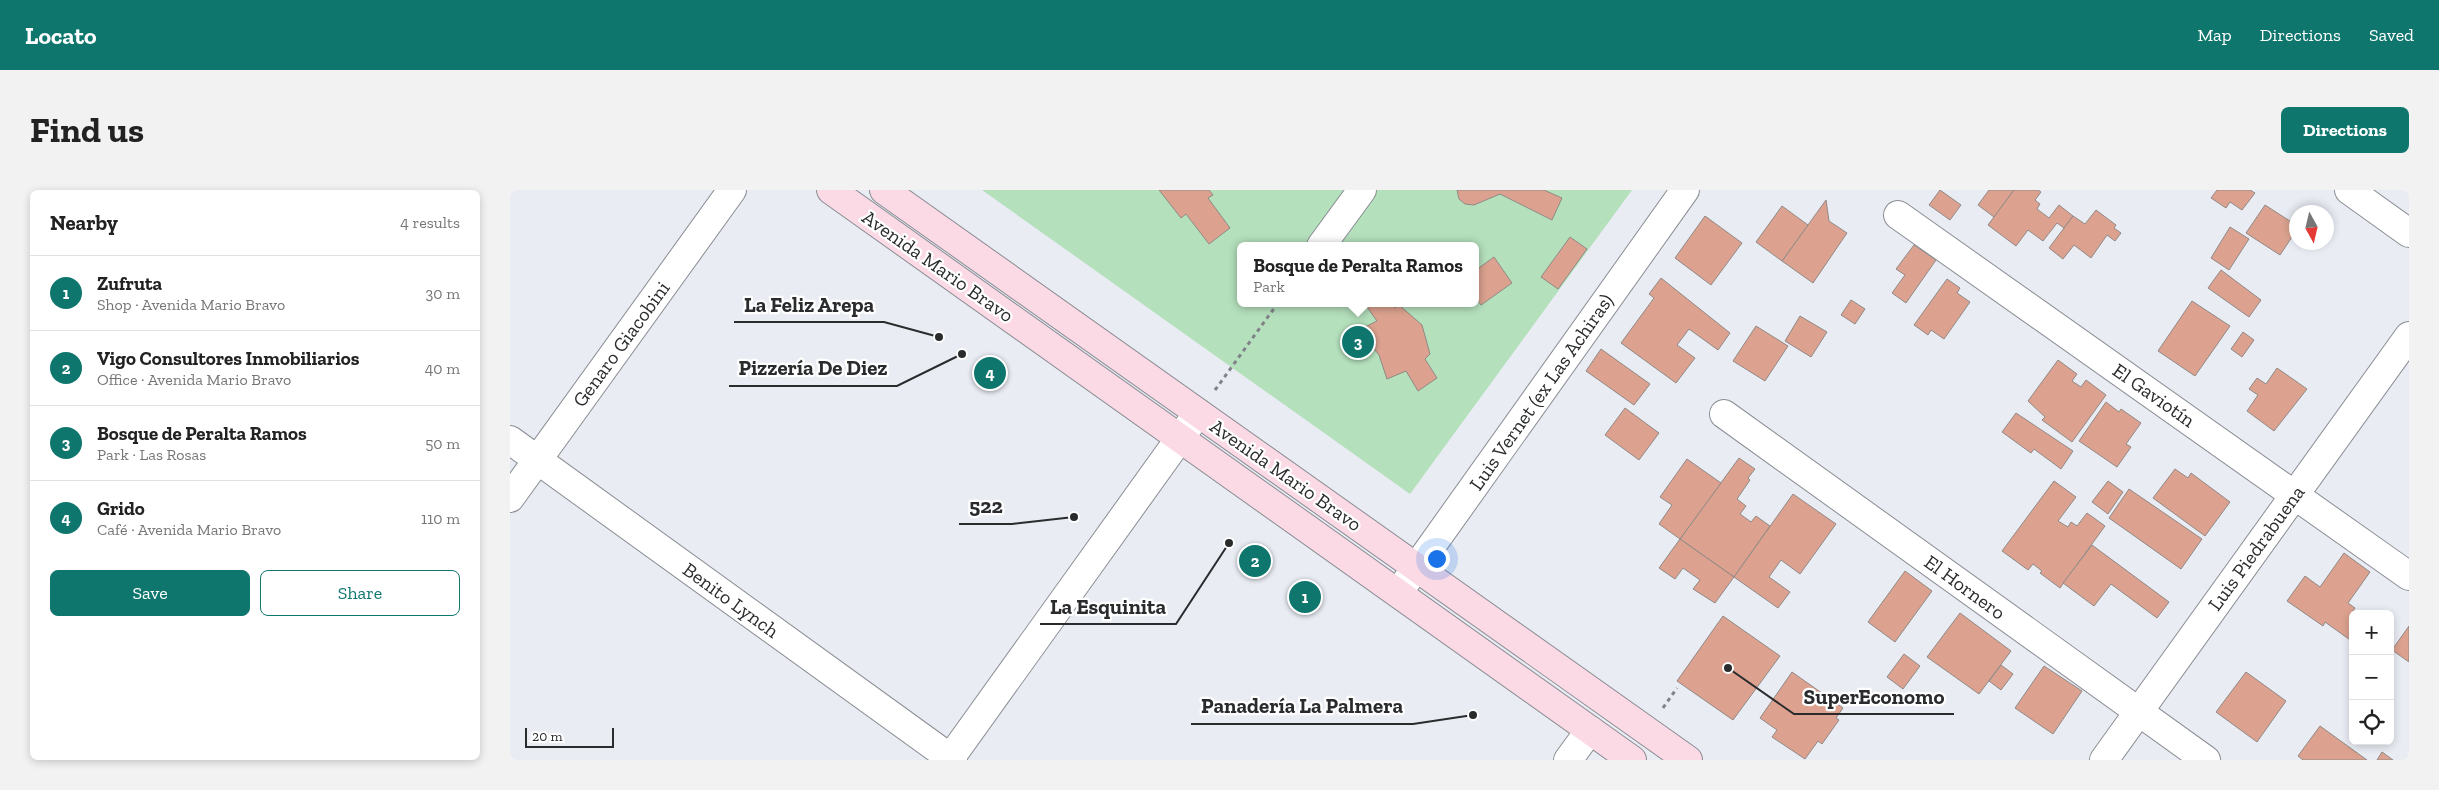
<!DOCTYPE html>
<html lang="en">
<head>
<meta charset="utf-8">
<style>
	:root { --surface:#fff; --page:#f2f2f2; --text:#222; --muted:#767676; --line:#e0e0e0; --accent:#0f766e }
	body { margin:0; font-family:"Zilla Slab",serif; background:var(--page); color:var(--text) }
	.controls { position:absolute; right:15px; bottom:15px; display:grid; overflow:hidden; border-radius:8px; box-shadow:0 2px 8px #0003 }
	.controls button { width:45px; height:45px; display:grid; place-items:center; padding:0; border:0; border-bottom:1px solid var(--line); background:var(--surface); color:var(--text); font:25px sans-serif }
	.compass { position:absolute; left:1779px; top:15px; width:45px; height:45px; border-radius:50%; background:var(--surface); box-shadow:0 2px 8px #0003; rotate:172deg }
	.scale { position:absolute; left:15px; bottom:12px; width:89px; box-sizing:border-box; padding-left:5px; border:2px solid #292b2d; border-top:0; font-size:14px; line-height:18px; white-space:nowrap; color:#292b2d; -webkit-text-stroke:4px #fff; paint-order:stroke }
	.you { position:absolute; left:926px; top:368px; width:18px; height:18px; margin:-12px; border:4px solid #fff; border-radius:50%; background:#1a73e8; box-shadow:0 0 0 8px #1a73e833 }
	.badge { display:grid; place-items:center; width:32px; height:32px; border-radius:50%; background:var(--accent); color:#fff; font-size:16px; font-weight:700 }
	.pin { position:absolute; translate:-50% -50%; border:2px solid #fff; box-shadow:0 1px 5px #0006 }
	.popup { position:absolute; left:727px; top:52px; width:242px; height:65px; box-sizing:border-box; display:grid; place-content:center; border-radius:8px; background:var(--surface); filter:drop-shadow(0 1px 4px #0005); font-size:16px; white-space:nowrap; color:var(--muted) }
	.popup b { font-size:19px; color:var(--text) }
	.popup::after { content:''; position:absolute; left:50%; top:100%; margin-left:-10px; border:10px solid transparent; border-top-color:var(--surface) }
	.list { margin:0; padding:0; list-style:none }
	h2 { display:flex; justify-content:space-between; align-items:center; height:65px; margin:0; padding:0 20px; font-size:21px }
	h2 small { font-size:16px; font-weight:400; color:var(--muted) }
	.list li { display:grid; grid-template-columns:32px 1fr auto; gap:15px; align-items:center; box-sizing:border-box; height:75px; padding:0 20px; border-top:1px solid var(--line) }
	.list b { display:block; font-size:19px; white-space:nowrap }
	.list p { margin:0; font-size:16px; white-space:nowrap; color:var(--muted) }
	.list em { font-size:16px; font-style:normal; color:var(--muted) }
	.actions { display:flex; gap:10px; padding:15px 20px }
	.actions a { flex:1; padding:11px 0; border:1px solid var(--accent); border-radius:8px; text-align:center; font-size:18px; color:var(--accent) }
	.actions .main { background:var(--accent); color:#fff }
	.icon { flex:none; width:28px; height:28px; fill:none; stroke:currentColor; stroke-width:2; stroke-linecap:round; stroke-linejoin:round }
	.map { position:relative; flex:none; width:1899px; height:570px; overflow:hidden; border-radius:8px }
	header { display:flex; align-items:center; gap:30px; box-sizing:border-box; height:70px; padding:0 25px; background:var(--accent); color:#fff }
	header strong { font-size:24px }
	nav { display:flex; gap:28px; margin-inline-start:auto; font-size:18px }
	.intro { display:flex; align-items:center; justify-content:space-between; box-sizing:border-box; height:120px; padding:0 30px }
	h1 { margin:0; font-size:35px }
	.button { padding:12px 22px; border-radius:8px; background:var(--accent); color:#fff; font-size:18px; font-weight:700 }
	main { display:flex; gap:30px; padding:0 30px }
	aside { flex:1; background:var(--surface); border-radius:8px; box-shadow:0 2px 8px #0003 }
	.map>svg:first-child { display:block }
</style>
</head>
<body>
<header>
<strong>Locato</strong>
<nav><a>Map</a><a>Directions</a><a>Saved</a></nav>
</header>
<div class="intro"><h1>Find us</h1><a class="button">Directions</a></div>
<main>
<aside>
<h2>Nearby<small>4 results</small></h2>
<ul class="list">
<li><span class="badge">1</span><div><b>Zufruta</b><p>Shop · Avenida Mario Bravo</p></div><em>30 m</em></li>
<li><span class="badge">2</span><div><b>Vigo Consultores Inmobiliarios</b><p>Office · Avenida Mario Bravo</p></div><em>40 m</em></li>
<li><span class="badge">3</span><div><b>Bosque de Peralta Ramos</b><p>Park · Las Rosas</p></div><em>50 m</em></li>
<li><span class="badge">4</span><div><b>Grido</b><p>Café · Avenida Mario Bravo</p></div><em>110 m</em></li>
</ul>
<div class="actions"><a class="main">Save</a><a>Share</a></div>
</aside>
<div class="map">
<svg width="1899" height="570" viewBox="0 0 1899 570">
	<rect width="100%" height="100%" fill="#e9ecf3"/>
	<path fill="#b4e0bc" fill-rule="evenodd" d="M 472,0 L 1122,0 L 900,304 ZM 730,56 L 966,56 L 966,113 L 730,113 Z"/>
	<g fill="#dca28f" stroke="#908986">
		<path d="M 649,0 L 699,0 L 703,5 L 698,8 L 720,38 L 699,54 L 676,24 L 671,28 Z"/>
		<path d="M 947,0 L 1034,0 L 1052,8 L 1042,30 L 990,4 L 964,15 L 955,14 L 949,9 Z"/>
		<path d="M 1430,0 L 1451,15 L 1440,30 L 1419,15 Z"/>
		<path d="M 1479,0 L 1504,0 L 1484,27 L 1468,15 Z"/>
		<path d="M 1504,0 L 1528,0 L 1531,2 L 1525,10 L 1530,14 L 1527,19 L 1539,28 L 1549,15 L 1563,26 L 1554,38 L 1547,33 L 1533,51 L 1518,40 L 1506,56 L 1478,35 Z"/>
		<path d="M 1707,0 L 1740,0 L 1745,3 L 1732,20 L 1720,12 L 1716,18 L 1701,8 Z"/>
		<path d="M 1316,10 L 1319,31 L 1337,43 L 1303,93 L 1272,71 Z"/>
		<path d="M 1755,15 L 1786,35 L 1786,41 L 1770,65 L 1736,43 Z"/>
		<path d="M 1272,16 L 1298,35 L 1272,71 L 1246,52 Z"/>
		<path d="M 1586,20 L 1606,35 L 1604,38 L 1611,43 L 1605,51 L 1597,45 L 1581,68 L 1564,55 L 1553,69 L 1539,58 L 1563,26 L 1575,34 Z"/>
		<path d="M 1195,26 L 1232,53 L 1201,95 L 1165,68 Z"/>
		<path d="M 1720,37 L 1739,49 L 1719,80 L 1701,68 Z"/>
		<path d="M 1060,47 L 1077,59 L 1048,99 L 1031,87 Z"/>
		<path d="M 1404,55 L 1426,70 L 1396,113 L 1382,103 L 1395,85 L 1386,79 Z"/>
		<path d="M 984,67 L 1002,93 L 971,115 L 966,108 L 966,80 Z"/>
		<path d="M 1711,80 L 1751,110 L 1739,127 L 1698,98 Z"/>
		<path d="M 1151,88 L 1220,143 L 1208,160 L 1179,139 L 1167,155 L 1185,168 L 1166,193 L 1111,153 L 1144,108 L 1139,104 Z"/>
		<path d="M 1437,89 L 1450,98 L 1447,103 L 1460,112 L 1434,149 L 1421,140 L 1418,145 L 1404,135 Z"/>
		<path d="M 1341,110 L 1355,119 L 1345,134 L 1331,125 Z"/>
		<path d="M 1682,111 L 1720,136 L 1685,186 L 1648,161 Z"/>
		<path d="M 854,113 L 882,113 L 885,118 L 889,115 L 912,135 L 920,164 L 915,169 L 927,188 L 908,201 L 896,181 L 877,189 L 869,165 L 849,140 L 867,131 Z"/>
		<path d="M 1290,126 L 1317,142 L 1301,167 L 1275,151 Z"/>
		<path d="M 1246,136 L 1278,156 L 1255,191 L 1223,171 Z"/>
		<path d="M 1733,142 L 1744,150 L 1732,167 L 1721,159 Z"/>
		<path d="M 1091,159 L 1140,194 L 1124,215 L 1076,181 Z"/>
		<path d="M 1548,170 L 1567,184 L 1562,191 L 1571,197 L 1576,190 L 1596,205 L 1562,252 L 1532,230 L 1535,227 L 1518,211 Z"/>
		<path d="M 1767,178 L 1797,199 L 1764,241 L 1737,221 L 1748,205 L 1739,199 L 1747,188 L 1756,194 Z"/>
		<path d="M 1596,212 L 1609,222 L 1611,219 L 1631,233 L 1616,254 L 1621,257 L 1607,277 L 1569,251 Z"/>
		<path d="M 1115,218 L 1149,243 L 1129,270 L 1095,245 Z"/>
		<path d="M 1506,223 L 1563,261 L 1551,279 L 1524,259 L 1521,263 L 1492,242 Z"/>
		<path d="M 1229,268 L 1245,279 L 1238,288 L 1240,290 L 1227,309 L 1236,316 L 1230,324 L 1241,332 L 1246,326 L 1260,336 L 1224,387 L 1170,349 Z"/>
		<path d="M 1177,269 L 1211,293 L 1170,349 L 1149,334 L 1162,315 L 1150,307 Z"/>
		<path d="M 1665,279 L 1678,288 L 1681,283 L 1720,312 L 1695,346 L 1643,308 Z"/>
		<path d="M 1544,291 L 1566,307 L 1548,331 L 1558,337 L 1561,332 L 1567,336 L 1577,323 L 1595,336 L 1550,398 L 1530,383 L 1532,381 L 1523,374 L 1518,380 L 1492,361 Z"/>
		<path d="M 1598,291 L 1613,302 L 1598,324 L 1582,312 Z"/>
		<path d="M 1619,299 L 1692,349 L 1671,379 L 1599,328 Z"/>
		<path d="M 1283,304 L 1326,334 L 1290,384 L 1271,370 L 1259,387 L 1280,402 L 1268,418 L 1224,387 Z"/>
		<path d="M 1170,349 L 1224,387 L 1205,413 L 1183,399 L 1190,390 L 1173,378 L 1165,389 L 1149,378 Z"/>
		<path d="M 1582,355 L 1659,412 L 1647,428 L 1601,394 L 1584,416 L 1553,393 Z"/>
		<path d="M 1834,363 L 1860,382 L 1838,413 L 1845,418 L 1841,424 L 1843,426 L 1843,452 L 1815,432 L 1813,436 L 1777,411 L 1795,386 L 1810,397 Z"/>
		<path d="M 1395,381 L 1422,401 L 1385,452 L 1358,432 Z"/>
		<path d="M 1450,423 L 1501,461 L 1469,504 L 1417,467 Z"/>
		<path d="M 1213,426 L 1270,466 L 1223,530 L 1167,491 Z"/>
		<path d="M 1899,436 L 1899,472 L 1882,460 Z"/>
		<path d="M 1394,464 L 1410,476 L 1393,499 L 1377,487 Z"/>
		<path d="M 1491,475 L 1503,484 L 1491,500 L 1479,491 Z"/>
		<path d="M 1534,476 L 1572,501 L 1543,544 L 1505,518 Z"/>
		<path d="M 1282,482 L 1333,518 L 1326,528 L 1329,530 L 1312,554 L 1308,551 L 1295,569 L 1262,547 L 1267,540 L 1250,528 Z"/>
		<path d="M 1736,482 L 1776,511 L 1747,552 L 1706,522 Z"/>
		<path d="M 1810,536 L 1857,570 L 1793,570 L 1788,566 Z"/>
		<path d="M 1872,562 L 1883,570 L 1867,570 Z"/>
	</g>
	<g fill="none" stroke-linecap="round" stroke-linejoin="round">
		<g stroke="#8a8d93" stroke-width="30">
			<g id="minor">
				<path d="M 1839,0 L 1899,43"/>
				<path d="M 1388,25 L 1899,386"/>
				<path d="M 811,56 L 852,0"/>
				<path d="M 1214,224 L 1696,570"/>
				<path d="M 0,250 L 443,570"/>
				<path d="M 0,308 L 222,0"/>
				<path d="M 888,403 L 1175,0"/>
				<path d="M 1058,570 L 1080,540"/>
				<path d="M 1594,570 L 1899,146"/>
			</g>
		</g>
		<g stroke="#8a8d93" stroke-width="30">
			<path id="tertiary" d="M 439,570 L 688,223"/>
		</g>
		<g stroke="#8a8d93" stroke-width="30">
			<g id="secondary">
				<path d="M 321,0 L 1122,570"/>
				<path d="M 374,0 L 1178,570"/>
			</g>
		</g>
		<g stroke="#818388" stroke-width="3" stroke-dasharray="4 4" stroke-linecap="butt">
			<path d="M 705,200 L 768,113"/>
			<path d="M 1153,518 L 1167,498"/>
		</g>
		<use href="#minor" stroke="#fff" stroke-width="28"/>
		<use href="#tertiary" stroke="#fff" stroke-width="28"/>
		<use href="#secondary" stroke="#fcdae5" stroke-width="28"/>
	</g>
	<g text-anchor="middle" stroke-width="4.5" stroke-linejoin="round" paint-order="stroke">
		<g font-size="20" fill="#292b2d" stroke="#fff">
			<text transform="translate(428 76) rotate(35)" y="7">Avenida Mario Bravo</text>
			<text transform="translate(111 154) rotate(-54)" y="7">Genaro Giacobini</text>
			<text transform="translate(1031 202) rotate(-55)" y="7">Luis Vernet (ex Las Achiras)</text>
			<text transform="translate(1644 205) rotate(35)" y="7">El Gaviotín</text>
			<text transform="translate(776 285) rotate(35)" y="7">Avenida Mario Bravo</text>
			<text transform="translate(1746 358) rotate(-54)" y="7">Luis Piedrabuena</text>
			<text transform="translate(1455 397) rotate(36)" y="7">El Hornero</text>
			<text transform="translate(221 410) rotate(36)" y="7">Benito Lynch</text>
		</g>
	</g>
	<path fill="none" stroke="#292b2d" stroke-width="2" d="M429 147L374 132H224M452 164L387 196H219M564 327L502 334H449M719 353L666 434H530M1218 478L1284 524H1444M963 525L903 534H681"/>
	<g fill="#292b2d" stroke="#fff" stroke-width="2">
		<circle cx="429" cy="147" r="5"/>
		<circle cx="452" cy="164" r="5"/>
		<circle cx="564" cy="327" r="5"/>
		<circle cx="719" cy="353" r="5"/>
		<circle cx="1218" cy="478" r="5"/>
		<circle cx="963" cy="525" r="5"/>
	</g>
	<g font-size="21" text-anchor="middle" font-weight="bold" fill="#292b2d" stroke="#fff" stroke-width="4.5" stroke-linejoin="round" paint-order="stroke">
		<text x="299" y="122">La Feliz Arepa</text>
		<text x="303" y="185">Pizzería De Diez</text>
		<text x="476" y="323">522</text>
		<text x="598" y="424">La Esquinita</text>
		<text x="1364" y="514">SuperEconomo</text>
		<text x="792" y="523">Panadería La Palmera</text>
	</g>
</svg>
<div class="controls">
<button>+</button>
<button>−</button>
<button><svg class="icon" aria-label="locate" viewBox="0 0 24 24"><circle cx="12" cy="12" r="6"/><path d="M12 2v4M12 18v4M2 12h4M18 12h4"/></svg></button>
</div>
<svg class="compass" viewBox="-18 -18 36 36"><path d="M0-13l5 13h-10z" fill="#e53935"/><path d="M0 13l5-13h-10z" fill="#767676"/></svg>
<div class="scale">20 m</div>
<div class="you"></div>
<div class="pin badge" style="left:795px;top:407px">1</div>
<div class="pin badge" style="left:745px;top:371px">2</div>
<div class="pin badge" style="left:848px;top:152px">3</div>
<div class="popup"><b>Bosque de Peralta Ramos</b>Park</div>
<div class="pin badge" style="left:480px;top:183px">4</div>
</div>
</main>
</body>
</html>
